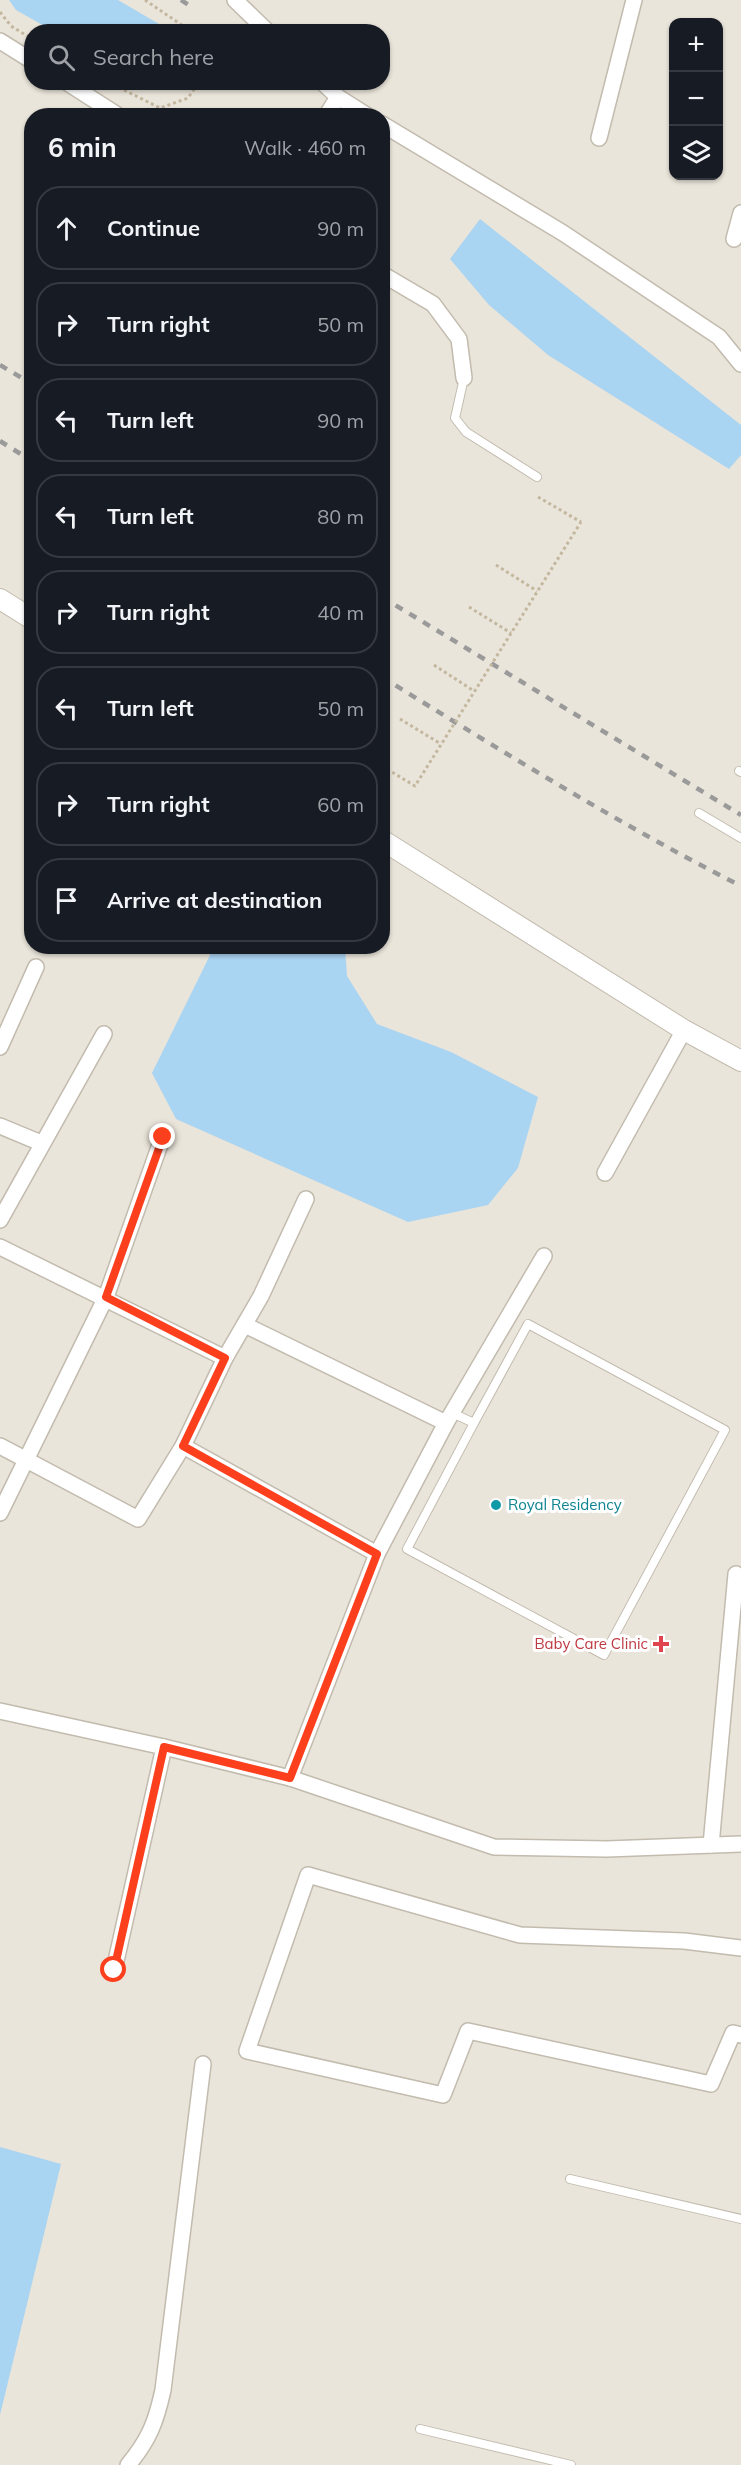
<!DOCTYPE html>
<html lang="en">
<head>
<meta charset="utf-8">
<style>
	:root { --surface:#171b24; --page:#20242c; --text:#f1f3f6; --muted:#9ea1a6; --line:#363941 }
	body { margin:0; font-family:Mulish,sans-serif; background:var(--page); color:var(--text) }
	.controls { position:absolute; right:18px; top:18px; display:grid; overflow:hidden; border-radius:12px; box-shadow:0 2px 4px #0004 }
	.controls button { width:54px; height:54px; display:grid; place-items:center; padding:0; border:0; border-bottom:2px solid var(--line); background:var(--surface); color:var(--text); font:30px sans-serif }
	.stop { position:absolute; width:18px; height:18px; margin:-14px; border:4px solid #fc3f1d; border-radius:50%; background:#fff }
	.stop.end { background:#fc3f1d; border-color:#fff; box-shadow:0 2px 6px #0008 }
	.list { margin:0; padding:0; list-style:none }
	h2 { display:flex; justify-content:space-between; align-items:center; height:78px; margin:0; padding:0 24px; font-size:26px }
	h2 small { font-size:20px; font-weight:400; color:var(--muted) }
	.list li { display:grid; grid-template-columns:39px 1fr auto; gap:18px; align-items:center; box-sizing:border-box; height:84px; margin:0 12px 12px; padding:0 12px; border:2px solid var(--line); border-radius:24px }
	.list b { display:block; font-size:22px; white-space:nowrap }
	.list em { font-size:20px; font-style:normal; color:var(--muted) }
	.icon { flex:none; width:33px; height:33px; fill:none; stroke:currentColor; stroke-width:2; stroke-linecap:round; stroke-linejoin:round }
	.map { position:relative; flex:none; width:741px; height:2465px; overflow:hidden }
	.search { position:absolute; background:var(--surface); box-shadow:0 2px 4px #0004; left:24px; top:24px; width:366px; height:66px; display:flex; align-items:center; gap:15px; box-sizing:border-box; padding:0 21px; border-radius:24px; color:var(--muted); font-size:22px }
	.panel { position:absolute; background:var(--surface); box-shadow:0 2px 4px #0004; left:24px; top:108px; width:366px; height:846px; border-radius:24px }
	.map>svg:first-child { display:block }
</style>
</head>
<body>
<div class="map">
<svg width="741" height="2465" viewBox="0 0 741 2465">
	<rect width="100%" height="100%" fill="#f6f3ec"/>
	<path fill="#eae5da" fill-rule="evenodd" d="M 0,0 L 741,0 L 741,2465 L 0,2465 ZM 674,22 L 718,22 L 718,176 L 674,176 ZM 32,32 L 382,32 L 382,82 L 32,82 ZM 32,116 L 382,116 L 382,946 L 32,946 Z"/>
	<g fill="#a9d4f2">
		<path d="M 9,0 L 118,0 L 171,31 L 53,31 L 16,10 Z"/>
		<path d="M 480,219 L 741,425 L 741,455 L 729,469 L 548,355 L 489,305 L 450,259 Z"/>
		<path d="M 214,947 L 345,947 L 347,976 L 377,1024 L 451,1052 L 538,1097 L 518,1168 L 488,1205 L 408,1222 L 176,1119 L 152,1073 Z"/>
		<path d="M 0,2147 L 61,2164 L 0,2415 Z"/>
	</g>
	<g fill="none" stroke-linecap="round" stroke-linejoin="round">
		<g stroke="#c2bbae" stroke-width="10">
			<g id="service">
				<path d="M 464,378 L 455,418 L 466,432 L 537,477"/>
				<path d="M 739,771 L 741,772"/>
				<path d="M 699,813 L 741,838"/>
				<path d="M 452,1413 L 474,1423 L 528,1324 L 725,1430 L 604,1655 L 407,1549 L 474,1423"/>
				<path d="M 570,2179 L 741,2219"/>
				<path d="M 420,2429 L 571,2465"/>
			</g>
		</g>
		<g stroke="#c2bbae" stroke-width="18">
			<g id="minor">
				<path d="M 235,0 L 268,32"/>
				<path d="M 0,41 L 32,61"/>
				<path d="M 66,82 L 119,116"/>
				<path d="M 322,82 L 338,97 L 368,116"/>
				<path d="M 326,116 L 338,97"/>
				<path d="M 382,124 L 563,233 L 719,337 L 741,364"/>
				<path d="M 599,138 L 634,0"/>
				<path d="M 734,239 L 741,213"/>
				<path d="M 382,274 L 433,304 L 459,339 L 464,378"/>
				<path d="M 0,1047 L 36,967"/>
				<path d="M 0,1126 L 41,1143"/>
				<path d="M 605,1173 L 684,1030"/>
				<path d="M 0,1220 L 104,1034"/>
				<path d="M 0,1247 L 225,1358"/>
				<path d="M 245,1325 L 446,1423"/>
				<path d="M 0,1446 L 138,1519 L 183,1446 L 225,1358 L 261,1296 L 306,1199"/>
				<path d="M 183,1446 L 377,1554 L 446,1423 L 544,1256"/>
				<path d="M 0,1513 L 106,1297 L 163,1136"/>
				<path d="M 0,1711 L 164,1747 L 290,1778 L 494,1847 L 607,1849 L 741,1844"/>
				<path d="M 290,1778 L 377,1554"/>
				<path d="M 711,1845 L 736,1574"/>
				<path d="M 741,1948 L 684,1941 L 520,1935 L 308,1875 L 247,2051 L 443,2095 L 468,2031 L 711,2084 L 733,2033 L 741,2035"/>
				<path d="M 114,1970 L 164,1747"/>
				<path d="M 128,2465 C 149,2440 156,2422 163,2390 L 203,2064"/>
			</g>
		</g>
		<g stroke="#c2bbae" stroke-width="22">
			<g id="tertiary">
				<path d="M 0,599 L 32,619"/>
				<path d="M 382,840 L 684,1030 L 741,1061"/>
			</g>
		</g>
		<g stroke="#c4b79f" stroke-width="3" stroke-dasharray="3 3" stroke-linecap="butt">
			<path d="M 145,0 L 192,32"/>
			<path d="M 0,12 L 11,26 L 32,39"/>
			<path d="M 108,82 L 160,108 L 188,98 L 199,82"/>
			<path d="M 538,497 L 581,522"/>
			<path d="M 496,565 L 537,591"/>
			<path d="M 469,607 L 511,633"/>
			<path d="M 434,665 L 474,691"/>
			<path d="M 400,719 L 441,744"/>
		</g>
		<use href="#service" stroke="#fff" stroke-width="8"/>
		<use href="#minor" stroke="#fff" stroke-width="15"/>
		<use href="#tertiary" stroke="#fff" stroke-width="20"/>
		<g stroke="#9a9a9a" stroke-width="4.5" stroke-dasharray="8 8" stroke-linecap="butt">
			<path d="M 181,0 L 190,6"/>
			<path d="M 0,365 L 32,384"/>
			<path d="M 0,441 L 32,461"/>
			<path d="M 382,597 L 741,815"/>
			<path d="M 382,677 C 500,750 617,823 741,886"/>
		</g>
		<path stroke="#c4b79f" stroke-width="3" stroke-dasharray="3 3" stroke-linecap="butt" d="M 382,766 L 415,786 L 581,522"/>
	</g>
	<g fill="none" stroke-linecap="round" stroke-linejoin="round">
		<path stroke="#fc3f1d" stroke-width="8" d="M 114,1970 L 164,1747 L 290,1778 L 377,1554 L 183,1446 L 225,1358 L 106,1297 L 163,1137"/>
	</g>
	<circle fill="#0f9aa8" stroke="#fff" stroke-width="2" cx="496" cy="1505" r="6"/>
	<path fill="#e0444e" stroke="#fff" stroke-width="2" d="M658 1635h6v6h6v6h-6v6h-6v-6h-6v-6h6z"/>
	<g text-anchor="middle" stroke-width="6" stroke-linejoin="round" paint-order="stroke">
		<g font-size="15" fill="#0d838f" stroke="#fff" text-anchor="start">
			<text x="508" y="1510">Royal Residency</text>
		</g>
		<g font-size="15" fill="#be3a42" stroke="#fff" text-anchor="end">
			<text x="648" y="1649">Baby Care Clinic</text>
		</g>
	</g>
</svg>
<div class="controls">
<button>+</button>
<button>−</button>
<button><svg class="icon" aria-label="layers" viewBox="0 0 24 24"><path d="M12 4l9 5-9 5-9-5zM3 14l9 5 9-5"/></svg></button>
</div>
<div class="stop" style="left:114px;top:1970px"></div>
<div class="stop end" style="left:163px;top:1137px"></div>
<div class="search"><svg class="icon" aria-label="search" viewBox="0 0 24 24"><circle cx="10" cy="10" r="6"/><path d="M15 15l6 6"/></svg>Search here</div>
<section class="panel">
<h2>6 min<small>Walk · 460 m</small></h2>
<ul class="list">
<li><svg class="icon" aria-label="ahead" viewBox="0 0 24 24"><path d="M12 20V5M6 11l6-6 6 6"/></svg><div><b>Continue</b></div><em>90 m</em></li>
<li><svg class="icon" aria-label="right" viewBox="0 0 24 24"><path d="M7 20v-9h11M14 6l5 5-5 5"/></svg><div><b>Turn right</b></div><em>50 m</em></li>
<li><svg class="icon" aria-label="left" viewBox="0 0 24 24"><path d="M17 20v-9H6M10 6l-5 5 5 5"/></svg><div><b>Turn left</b></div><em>90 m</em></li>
<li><svg class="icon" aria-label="left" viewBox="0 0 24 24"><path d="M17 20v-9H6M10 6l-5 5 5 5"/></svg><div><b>Turn left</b></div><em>80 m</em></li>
<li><svg class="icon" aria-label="right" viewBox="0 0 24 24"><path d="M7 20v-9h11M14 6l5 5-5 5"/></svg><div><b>Turn right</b></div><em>40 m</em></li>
<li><svg class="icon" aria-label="left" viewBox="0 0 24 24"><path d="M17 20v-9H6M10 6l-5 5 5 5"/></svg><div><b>Turn left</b></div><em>50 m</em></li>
<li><svg class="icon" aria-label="right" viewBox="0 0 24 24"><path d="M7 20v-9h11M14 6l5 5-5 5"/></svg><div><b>Turn right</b></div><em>60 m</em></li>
<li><svg class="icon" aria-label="arrive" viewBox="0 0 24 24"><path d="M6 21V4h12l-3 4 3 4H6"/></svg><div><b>Arrive at destination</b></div></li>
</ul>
</section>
</div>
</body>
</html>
